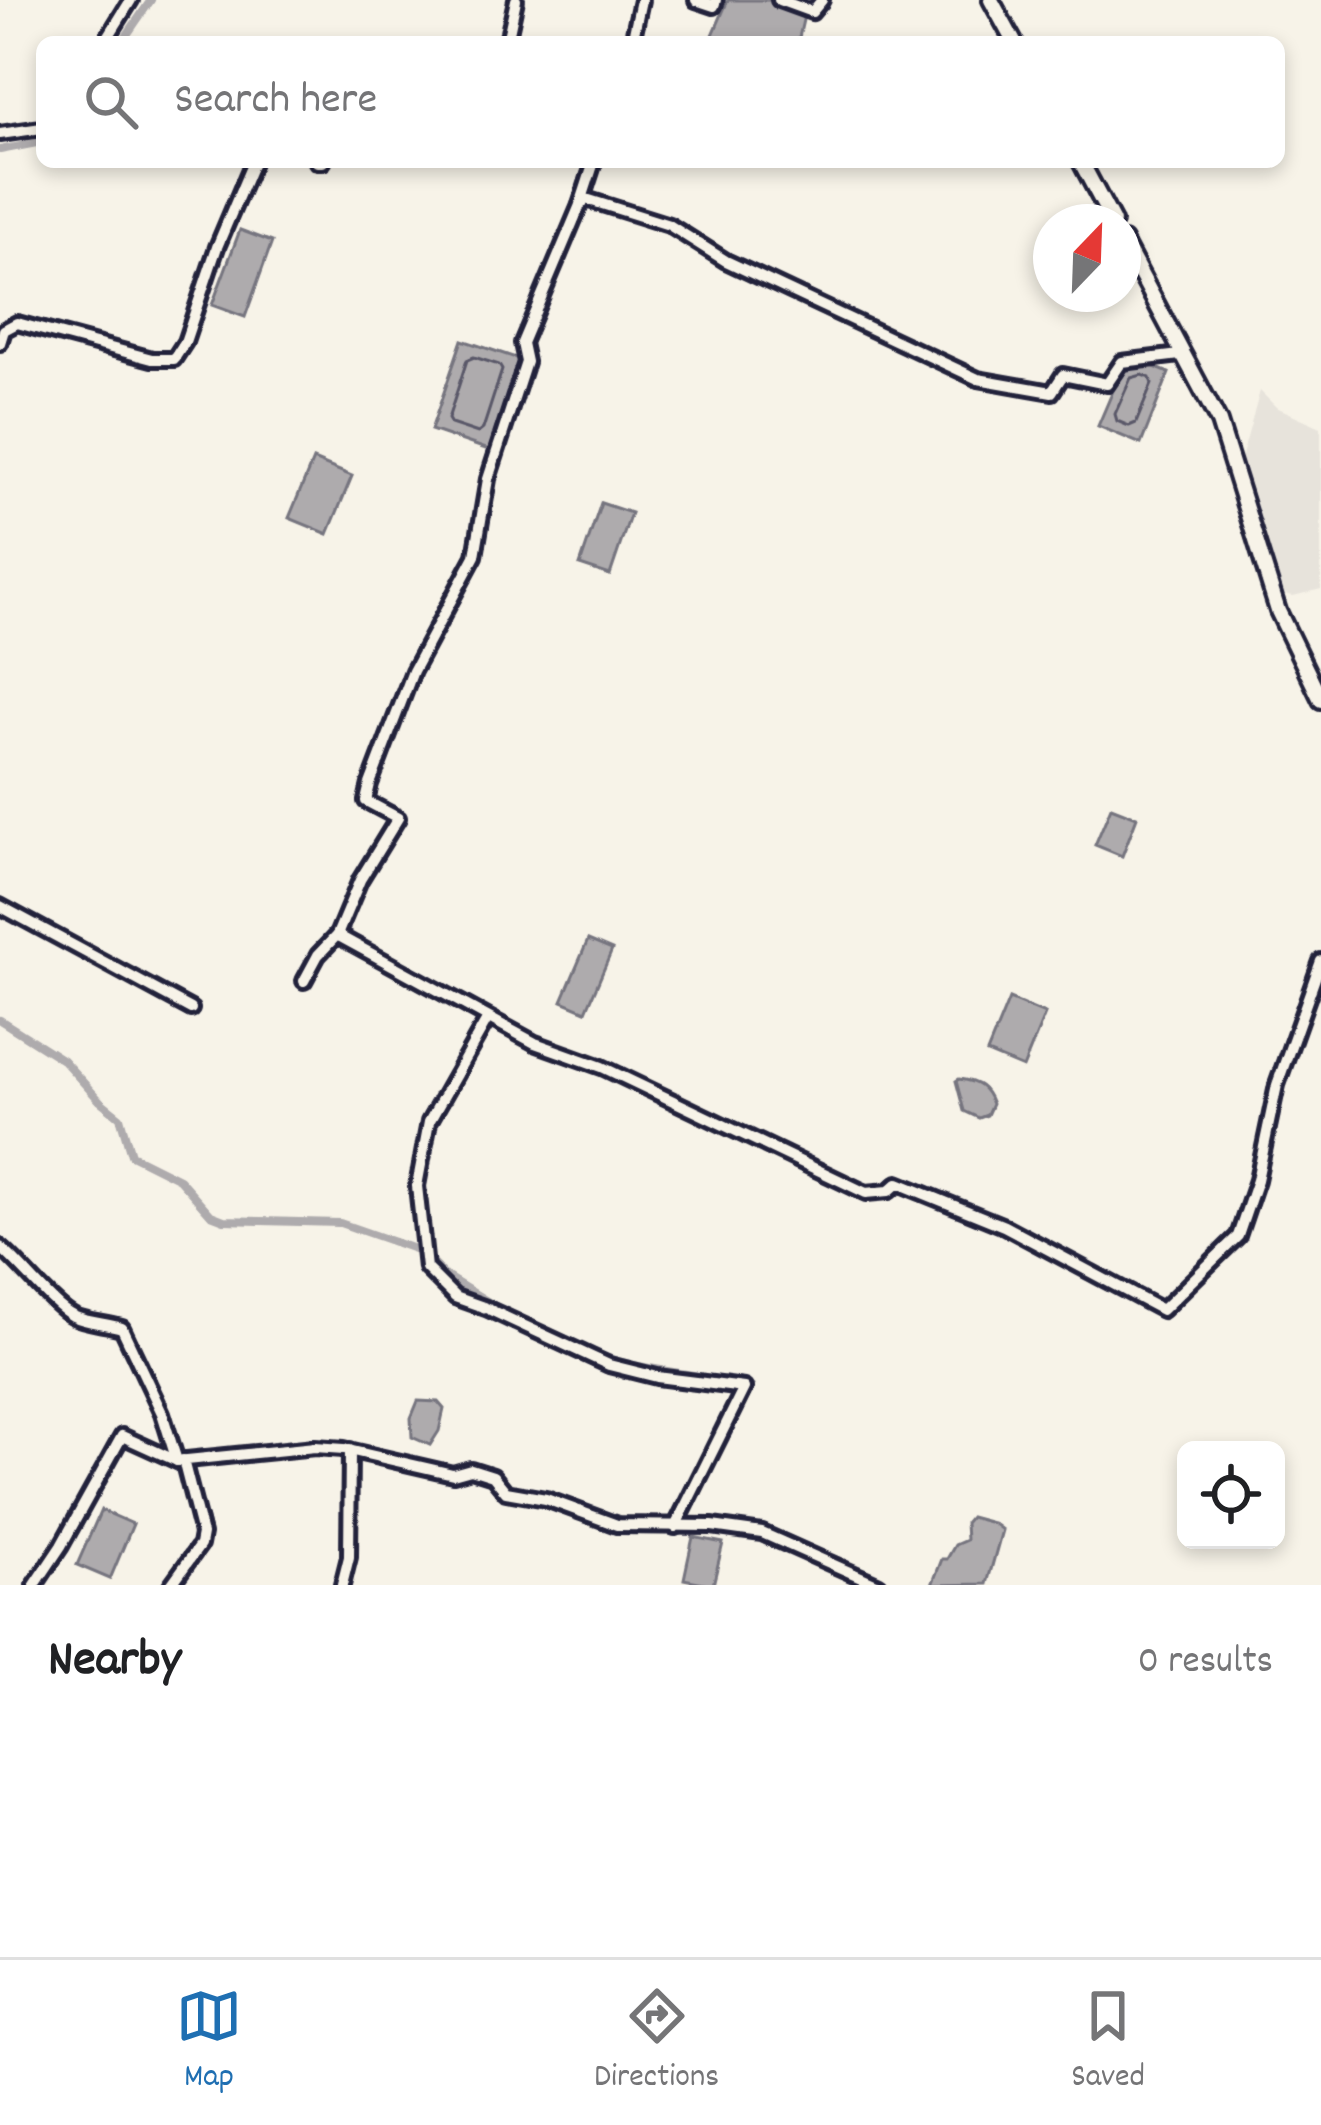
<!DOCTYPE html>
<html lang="en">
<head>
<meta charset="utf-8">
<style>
	:root { --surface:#fff; --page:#f2f2f2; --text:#202124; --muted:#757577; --line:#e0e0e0; --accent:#1f6fb2 }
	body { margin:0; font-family:Dekko,sans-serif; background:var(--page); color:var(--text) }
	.controls { position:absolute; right:36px; bottom:36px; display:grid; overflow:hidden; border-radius:18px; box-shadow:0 6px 18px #0003 }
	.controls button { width:108px; height:108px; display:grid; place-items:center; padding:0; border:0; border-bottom:3px solid var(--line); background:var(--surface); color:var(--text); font:60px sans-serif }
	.compass { position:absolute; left:1033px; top:204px; width:108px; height:108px; border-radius:50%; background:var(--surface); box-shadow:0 6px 18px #0003; rotate:23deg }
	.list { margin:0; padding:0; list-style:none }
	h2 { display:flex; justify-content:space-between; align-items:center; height:156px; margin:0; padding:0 48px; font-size:51px }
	h2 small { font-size:39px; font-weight:400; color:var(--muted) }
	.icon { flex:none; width:66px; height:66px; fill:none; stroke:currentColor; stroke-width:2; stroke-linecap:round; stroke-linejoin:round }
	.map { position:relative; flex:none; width:1321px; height:1585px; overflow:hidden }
	.search { position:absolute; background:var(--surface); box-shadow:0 6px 18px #0003; left:36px; right:36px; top:36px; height:132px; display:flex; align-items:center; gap:30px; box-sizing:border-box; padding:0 42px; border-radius:18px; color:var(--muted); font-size:45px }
	.sheet { height:372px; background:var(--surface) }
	nav { display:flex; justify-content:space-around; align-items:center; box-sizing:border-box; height:168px; border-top:3px solid var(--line); background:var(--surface); font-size:33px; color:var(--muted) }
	nav a { display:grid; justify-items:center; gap:6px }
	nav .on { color:var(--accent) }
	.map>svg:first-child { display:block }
</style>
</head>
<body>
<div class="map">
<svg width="1321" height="1585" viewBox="0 0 1321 1585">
	<rect width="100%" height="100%" fill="#f7f3e8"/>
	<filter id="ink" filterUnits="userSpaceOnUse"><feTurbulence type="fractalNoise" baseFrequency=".00833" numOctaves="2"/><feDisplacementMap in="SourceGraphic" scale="24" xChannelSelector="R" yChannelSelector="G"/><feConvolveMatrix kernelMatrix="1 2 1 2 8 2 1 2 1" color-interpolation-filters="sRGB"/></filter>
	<g filter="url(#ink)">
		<path fill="#e7e3db" d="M 1260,391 L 1276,407 L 1321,427 L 1321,589 L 1293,596 L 1284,594 L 1257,533 L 1240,463 Z"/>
		<g fill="#aeabad" stroke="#76747f" stroke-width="3">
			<path d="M 728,0 L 771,0 L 805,11 L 798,42 L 710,42 Z"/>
			<path d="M 240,230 L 272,242 L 245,317 L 212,305 Z"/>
			<path d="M 462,340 L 519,359 L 489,450 L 431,430 Z"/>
			<path d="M 1145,363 L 1169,373 L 1141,444 L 1098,426 L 1121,372 L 1127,365 Z"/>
			<path d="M 313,460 L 352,476 L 328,534 L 289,518 Z"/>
			<path d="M 601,503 L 631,513 L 610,575 L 580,565 Z"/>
			<path d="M 1111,807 L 1137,817 L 1122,856 L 1095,845 Z"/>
			<path d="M 588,940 L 612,950 L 586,1011 L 562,1001 Z"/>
			<path d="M 1009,999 L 1045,1014 L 1023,1068 L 987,1053 Z"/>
			<path d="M 959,1079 C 978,1082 986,1087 992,1104 L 987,1115 L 979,1118 L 964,1111 L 956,1081 Z"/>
			<path d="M 418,1401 L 438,1402 L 444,1409 L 439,1431 L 430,1445 L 412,1437 L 411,1418 Z"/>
			<path d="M 101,1510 L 133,1524 L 110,1579 L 77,1565 Z"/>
			<path d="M 970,1517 L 993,1523 L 1002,1530 L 987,1584 L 932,1585 L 942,1559 L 947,1559 L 955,1545 L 966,1540 L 965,1523 Z"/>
			<path d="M 693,1537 L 723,1543 L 713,1585 L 684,1579 Z"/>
		</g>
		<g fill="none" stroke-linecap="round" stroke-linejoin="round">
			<g stroke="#5a5969" stroke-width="3">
				<path d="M 474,357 L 499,365 L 502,370 L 483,429 L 478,433 L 451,424 L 448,419 L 467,360 Z"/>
				<path d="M 1142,375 L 1150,378 L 1152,384 L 1136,423 L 1129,426 L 1117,421 L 1115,414 L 1131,378 Z"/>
			</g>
			<g stroke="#aeabad" stroke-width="8">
				<path d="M 122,42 L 151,0"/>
				<path d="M 0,150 L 42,142"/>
				<path d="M 0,1020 L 63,1060 L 100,1101 L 120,1117 L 131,1155 L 179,1179 L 211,1215 L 224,1220 L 340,1223 L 420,1251 L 444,1275 L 510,1315"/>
				<path d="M 529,1323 C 553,1332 575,1347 599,1355 C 648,1373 701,1372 751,1387"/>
			</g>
			<g stroke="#22223b" stroke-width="20">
				<g id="minor">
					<path d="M 696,0 L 714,6 L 716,0"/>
					<path d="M 779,0 L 812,12 L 822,0"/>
					<path d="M 105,42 L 131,0"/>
					<path d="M 507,42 L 516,0"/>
					<path d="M 632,42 L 641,0"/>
					<path d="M 0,134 L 42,128"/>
					<path d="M 317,162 L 323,162"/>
					<path d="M 594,162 L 580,205 L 522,343 L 526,362 L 488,479 L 475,556 L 413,671 L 370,784 L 366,801 L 398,818 L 360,880 L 337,935 L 535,1043 L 602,1067 L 866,1193 L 889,1191 L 898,1183 L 1004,1226 L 1162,1310 L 1238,1236 L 1257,1180 L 1277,1085 L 1321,961"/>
					<path d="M 580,205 L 586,199 L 669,225 L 726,261 L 978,379 L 1052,392 L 1063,375 L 1107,384 L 1122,362 L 1180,355"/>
					<path d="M 0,343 L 4,330 L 17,323 L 152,359 L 174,359 L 185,342 L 217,247 L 253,162"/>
					<path d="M 0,906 L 191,1009"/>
					<path d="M 304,981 L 318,955 L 337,935"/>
					<path d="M 488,1018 L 429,1122 L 417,1186 L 426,1268 L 455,1297 L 486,1308 L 609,1365 L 657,1377 L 744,1388 L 675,1527"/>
					<path d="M 0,1247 C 21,1264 52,1305 73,1316 C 87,1323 106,1323 122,1328 L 162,1413 L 177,1461"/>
					<path d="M 35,1585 L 61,1546 L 122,1436 L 177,1461 L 315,1447 L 344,1449 L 453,1474 L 471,1469 L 493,1476 L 506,1492 L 546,1499 L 617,1525 L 712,1526 L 762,1533 L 879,1585"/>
					<path d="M 171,1585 L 200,1545 L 202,1534 L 183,1460"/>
					<path d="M 342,1585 L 349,1557 L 350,1450"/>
				</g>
			</g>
			<g stroke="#22223b" stroke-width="22">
				<g id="major">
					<path d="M 991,0 L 1014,42"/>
					<path d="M 1081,162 L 1113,222"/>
					<path d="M 1123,241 L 1219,422 L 1278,611 L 1321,700"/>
				</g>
			</g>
			<use href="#minor" stroke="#f7f3e8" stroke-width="10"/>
			<use href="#major" stroke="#f7f3e8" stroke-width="14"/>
		</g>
	</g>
</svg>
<div class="controls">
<button><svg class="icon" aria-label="locate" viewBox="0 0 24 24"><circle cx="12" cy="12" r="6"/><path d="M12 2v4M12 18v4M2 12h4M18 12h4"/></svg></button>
</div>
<svg class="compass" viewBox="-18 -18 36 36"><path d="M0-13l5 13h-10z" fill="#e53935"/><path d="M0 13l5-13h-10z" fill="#757577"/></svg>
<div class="search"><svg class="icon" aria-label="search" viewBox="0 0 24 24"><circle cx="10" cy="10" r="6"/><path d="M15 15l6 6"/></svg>Search here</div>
</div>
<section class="sheet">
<h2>Nearby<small>0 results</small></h2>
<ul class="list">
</ul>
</section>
<nav>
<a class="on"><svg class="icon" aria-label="map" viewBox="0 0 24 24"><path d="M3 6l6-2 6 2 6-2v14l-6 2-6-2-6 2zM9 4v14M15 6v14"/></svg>Map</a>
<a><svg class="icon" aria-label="directions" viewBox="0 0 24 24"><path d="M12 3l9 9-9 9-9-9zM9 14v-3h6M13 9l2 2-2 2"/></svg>Directions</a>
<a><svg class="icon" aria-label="saved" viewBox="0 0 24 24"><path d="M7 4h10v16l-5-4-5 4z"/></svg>Saved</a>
</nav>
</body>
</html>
